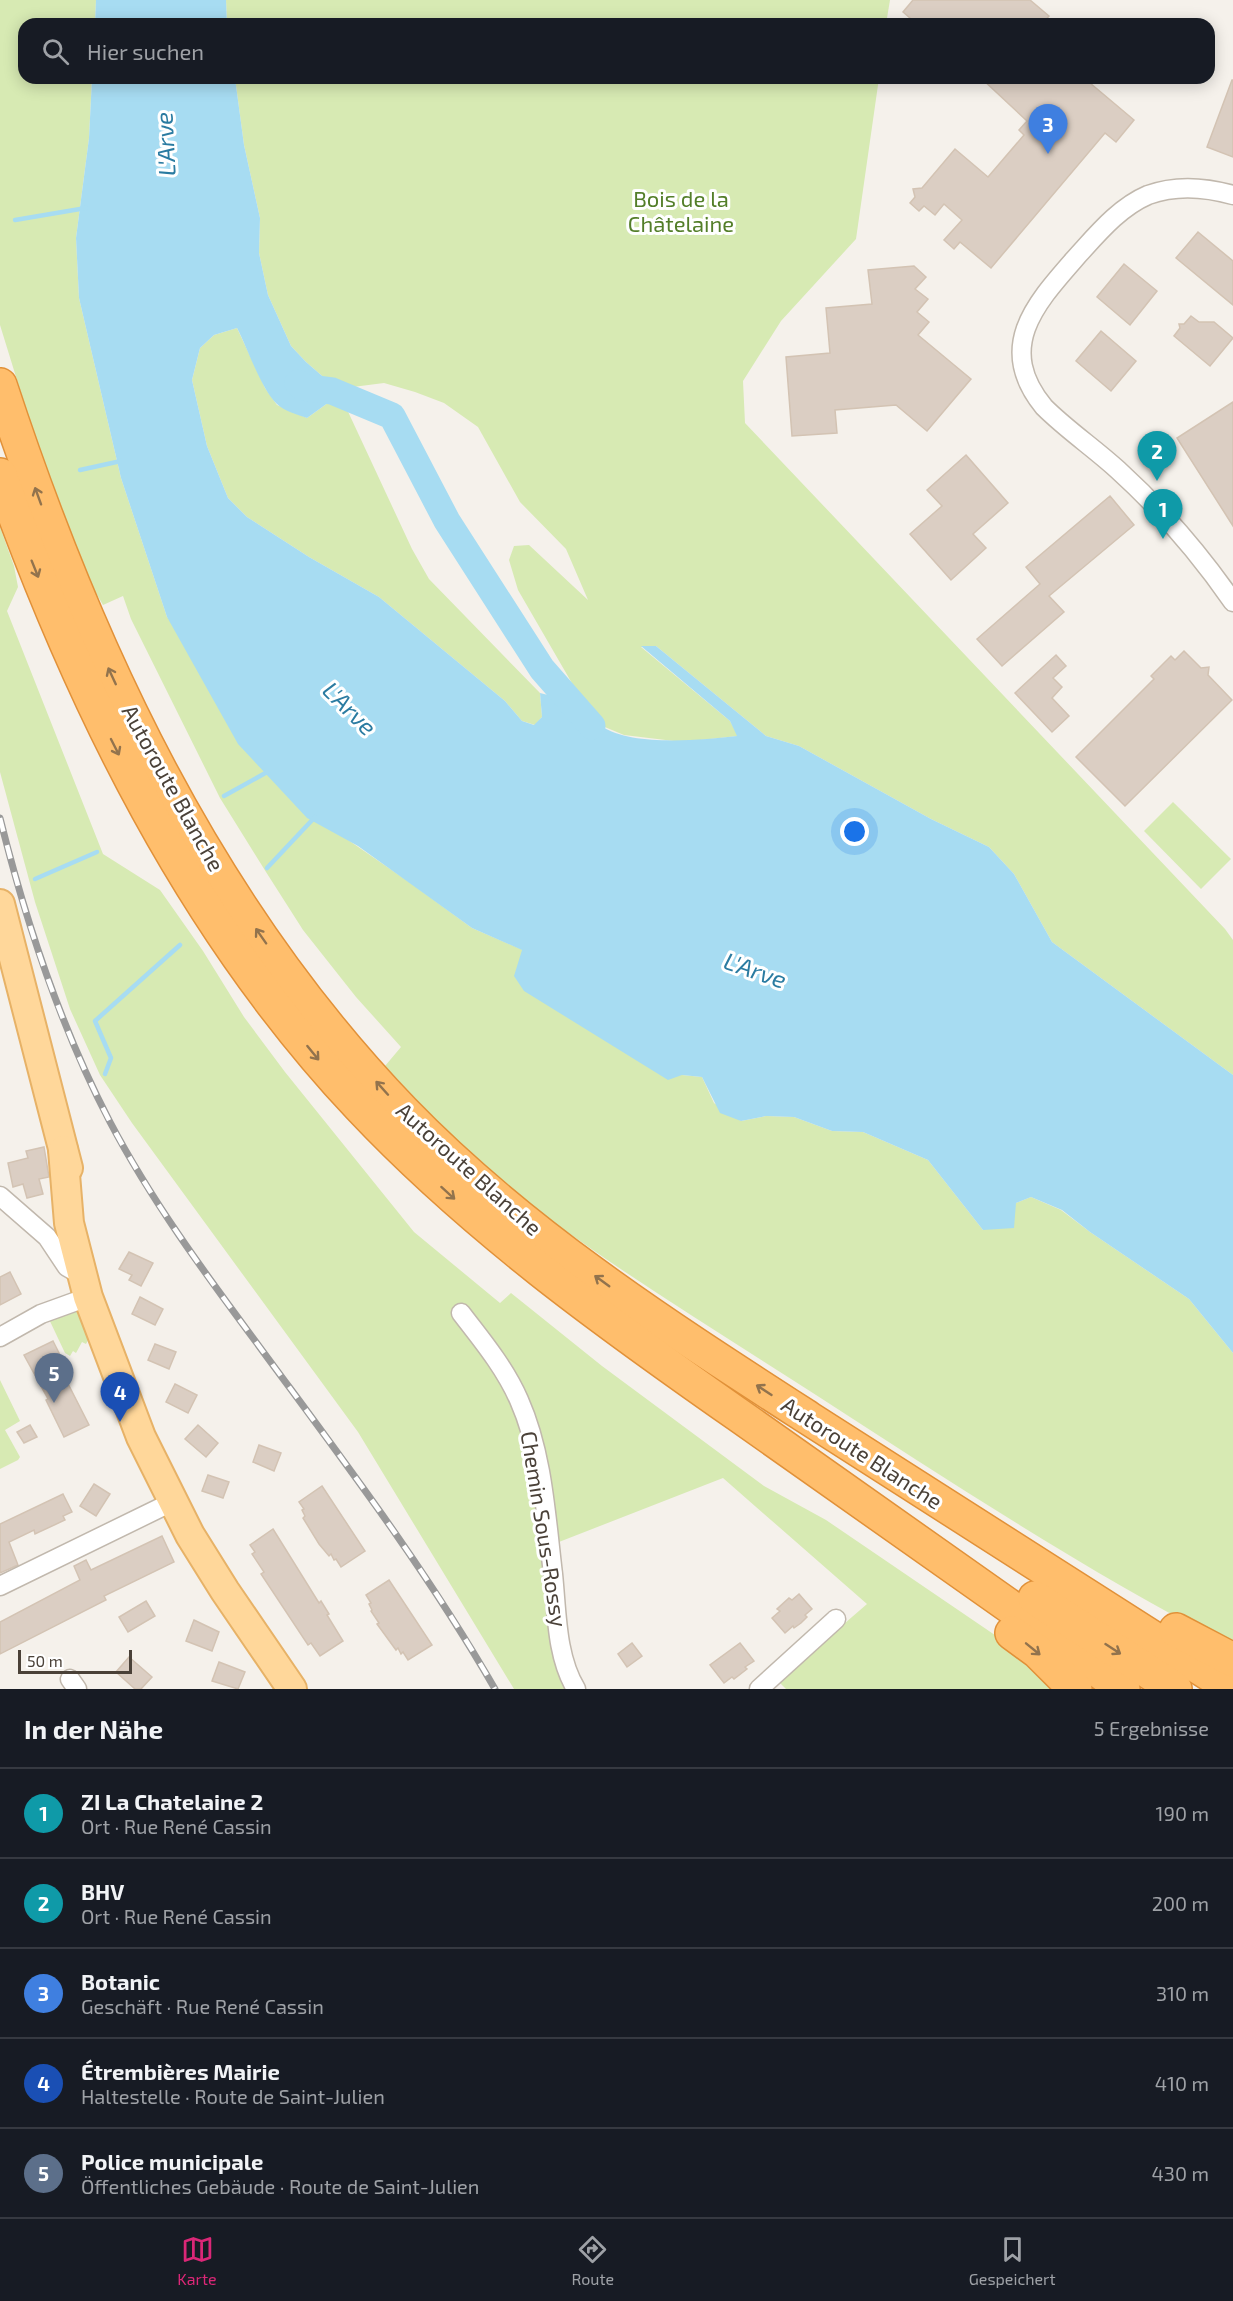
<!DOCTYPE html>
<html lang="de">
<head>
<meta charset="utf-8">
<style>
	:root { --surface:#171b24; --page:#242831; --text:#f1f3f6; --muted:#9ea1a6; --line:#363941; --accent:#db2777 }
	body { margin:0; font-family:"Exo 2",sans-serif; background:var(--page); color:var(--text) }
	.scale { position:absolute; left:18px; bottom:15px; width:114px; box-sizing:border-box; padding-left:6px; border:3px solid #4a4138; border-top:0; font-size:16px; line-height:21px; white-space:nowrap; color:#4a4138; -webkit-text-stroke:4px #fff; paint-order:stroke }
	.you { position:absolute; left:855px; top:832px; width:21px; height:21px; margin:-15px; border:4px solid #fff; border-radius:50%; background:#1a73e8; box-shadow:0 0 0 9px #1a73e833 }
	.badge { display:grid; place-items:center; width:39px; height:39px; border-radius:50%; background:var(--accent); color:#fff; font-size:20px; font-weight:700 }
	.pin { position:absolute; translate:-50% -50px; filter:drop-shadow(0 2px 3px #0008) }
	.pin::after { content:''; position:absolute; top:32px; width:21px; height:18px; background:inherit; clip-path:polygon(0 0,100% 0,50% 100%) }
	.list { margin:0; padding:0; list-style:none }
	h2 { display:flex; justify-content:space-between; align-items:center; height:78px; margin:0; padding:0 24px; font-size:26px }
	h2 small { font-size:20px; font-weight:400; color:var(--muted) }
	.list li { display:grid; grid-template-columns:39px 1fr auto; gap:18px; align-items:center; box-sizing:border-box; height:90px; padding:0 24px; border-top:2px solid var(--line) }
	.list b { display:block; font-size:22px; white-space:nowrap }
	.list p { margin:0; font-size:20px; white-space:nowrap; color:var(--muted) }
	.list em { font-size:20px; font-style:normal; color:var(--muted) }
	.icon { flex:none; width:33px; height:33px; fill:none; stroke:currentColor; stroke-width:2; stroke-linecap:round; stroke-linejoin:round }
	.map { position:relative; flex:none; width:1233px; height:1689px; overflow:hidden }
	.search { position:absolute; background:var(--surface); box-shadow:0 3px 15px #0003; left:18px; right:18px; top:18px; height:66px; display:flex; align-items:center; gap:15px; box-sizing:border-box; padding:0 21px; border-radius:18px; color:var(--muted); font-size:22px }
	.sheet { height:528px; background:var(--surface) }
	nav { display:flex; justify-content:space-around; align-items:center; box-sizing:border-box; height:84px; border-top:2px solid var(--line); background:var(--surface); font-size:16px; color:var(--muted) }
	nav a { display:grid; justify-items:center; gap:3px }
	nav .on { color:var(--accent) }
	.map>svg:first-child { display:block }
</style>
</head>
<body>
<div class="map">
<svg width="1233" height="1689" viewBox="0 0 1233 1689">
	<rect width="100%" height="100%" fill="#f5f1eb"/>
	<g fill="#d7eab3">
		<path d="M 0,0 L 96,0 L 95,24 L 24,24 L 24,78 L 92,78 L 89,138 L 76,238 L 79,298 L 121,478 L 167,617 L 338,833 L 409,882 L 472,928 L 523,950 L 682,1075 L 702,1077 L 714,1103 L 741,1121 L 766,1116 L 794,1117 L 832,1131 L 863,1132 L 928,1160 L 983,1230 L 1016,1203 L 1031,1197 L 1061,1210 L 1090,1232 L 1189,1299 L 1233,1353 L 1233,1647 C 1089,1573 952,1483 816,1395 C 728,1338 637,1283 552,1221 C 491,1177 437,1122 385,1066 L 401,1047 L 356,997 L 303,930 L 266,872 L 220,798 L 131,619 L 123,596 L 103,605 L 89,581 L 64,520 L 25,406 L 0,325 Z"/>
		<path d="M 226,0 L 890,0 L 886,24 L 227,24 Z"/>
		<path d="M 235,78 L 879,78 L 856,239 L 781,321 L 743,381 L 745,423 L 1225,929 L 1233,940 L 1233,1075 L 1052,942 L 1014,874 L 989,847 L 931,819 L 799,746 L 766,736 L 656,646 L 641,647 L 730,721 L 738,736 L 682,742 L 624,735 L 600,725 L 584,704 L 518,590 L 509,560 L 514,546 L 529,545 L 588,600 L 566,549 L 520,502 L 478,427 L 444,403 L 415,392 L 384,383 L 345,388 L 328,381 L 306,362 L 291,346 L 268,295 L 259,253 L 260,218 L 244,145 Z"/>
		<path d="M 237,328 L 265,388 L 277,405 L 307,418 L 332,400 L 344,403 L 412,549 L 429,579 L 540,693 L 542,717 L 535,725 L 522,721 L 505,701 L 379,597 L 309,557 L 247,517 L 228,498 L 207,446 L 192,380 L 200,348 L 214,335 Z"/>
		<path d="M 0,527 L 14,566 L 18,587 L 7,611 L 103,854 L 160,890 L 203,951 L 244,1017 L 285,1072 L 414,1232 L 500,1303 L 511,1293 L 602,1366 L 764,1486 L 826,1520 L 1011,1646 L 1059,1689 L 786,1689 L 778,1681 L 867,1604 L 723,1478 L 541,1549 C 546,1593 547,1648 565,1689 L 514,1689 L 358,1432 L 132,1123 L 100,1075 L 70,1009 L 35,902 L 0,772 Z"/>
		<path d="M 1173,802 L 1231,859 L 1201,889 L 1144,831 Z"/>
		<path d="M 81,1305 L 92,1333 L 86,1344 L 82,1342 L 76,1353 L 73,1351 L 70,1356 L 65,1353 L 48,1317 Z"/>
		<path d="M 0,1380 L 20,1421 L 5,1430 L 20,1457 L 18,1460 L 0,1469 Z"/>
	</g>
	<g fill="#a7dcf2">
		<path d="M 96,0 L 226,0 L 227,24 L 95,24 Z"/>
		<path d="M 92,78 L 235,78 L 244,145 L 260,218 L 259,253 L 268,295 L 291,346 L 306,362 L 328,381 L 332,391 L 332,400 L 307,418 C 298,415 284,411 277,404 C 262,391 247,347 237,328 L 214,335 L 200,348 L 192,380 L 207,446 L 228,498 L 247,517 L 309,557 L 379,597 L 505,701 L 522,721 L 534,725 L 542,717 L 540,693 L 584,704 C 589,710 594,721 601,726 C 633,747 700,740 737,736 L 730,721 L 641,646 L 656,646 L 766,736 L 799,746 L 931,819 L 989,847 L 1014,874 L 1052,942 L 1233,1075 L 1233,1353 L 1189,1299 L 1090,1232 L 1062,1210 L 1031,1197 L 1016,1203 L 1014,1228 L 983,1230 L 928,1160 L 863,1132 L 832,1131 L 794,1117 L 766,1116 L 741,1121 L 720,1113 L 702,1077 L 682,1075 L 668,1080 L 524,991 L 514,976 L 522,950 L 472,928 L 358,846 L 307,818 L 238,744 L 167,617 L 121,478 L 79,298 L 76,238 L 89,138 Z"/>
	</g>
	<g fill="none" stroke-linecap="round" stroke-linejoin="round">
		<g stroke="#a7dcf2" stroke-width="4.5">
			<path d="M 15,220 L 86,208"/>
			<path d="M 80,470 L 121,461"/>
			<path d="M 224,796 L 269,771"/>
			<path d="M 267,868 L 315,817"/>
			<path d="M 35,879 L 97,852"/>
			<path d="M 105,1074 L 111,1058 L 95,1021 L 180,945"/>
		</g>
		<path stroke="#a7dcf2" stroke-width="27" d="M 298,383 L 302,387 L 332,391 L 392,416 L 447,521 L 542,669 L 592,726"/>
	</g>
	<g fill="#dbcec3" stroke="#d3c3b3" stroke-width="1.5">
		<path d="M 913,0 L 1030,0 L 1049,16 L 1042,24 L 917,24 L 903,12 Z"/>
		<path d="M 981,78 L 1084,78 L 1134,120 L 1116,142 L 1105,133 L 991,268 L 960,242 L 954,249 L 944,240 L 962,220 L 944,204 L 935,215 L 924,206 L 919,211 L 910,203 L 915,197 L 913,189 L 922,188 L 955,149 L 988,177 L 1024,135 L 1019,130 L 1027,121 Z"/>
		<path d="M 1232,80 L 1233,80 L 1233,157 L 1207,147 Z"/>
		<path d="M 1198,232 L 1233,261 L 1233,305 L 1176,258 Z"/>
		<path d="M 1124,264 L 1157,291 L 1130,325 L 1097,297 Z"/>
		<path d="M 914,266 L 926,277 L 915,289 L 928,299 L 917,312 L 929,322 L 918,335 L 971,379 L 927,431 L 896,405 L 835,410 L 837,433 L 792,436 L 786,357 L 830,353 L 826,308 L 872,304 L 868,270 Z"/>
		<path d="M 1191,316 L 1199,322 L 1214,322 L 1233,338 L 1210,366 L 1174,336 L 1180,328 L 1179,324 L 1184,324 Z"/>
		<path d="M 1101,331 L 1136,361 L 1111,391 L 1076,361 Z"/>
		<path d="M 1233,402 L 1233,526 L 1177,438 Z"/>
		<path d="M 966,455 L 1008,503 L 973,534 L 986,548 L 951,580 L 910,534 L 942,506 L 927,490 Z"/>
		<path d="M 1110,496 L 1134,525 L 1049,596 L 1064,612 L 1002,666 L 977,639 L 1040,584 L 1026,567 Z"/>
		<path d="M 1184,651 L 1201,668 L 1209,667 L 1208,675 L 1232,700 L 1125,806 L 1076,757 L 1154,679 L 1151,676 L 1171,656 L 1175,660 Z"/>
		<path d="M 1056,655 L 1066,666 L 1053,678 L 1062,687 L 1052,698 L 1069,716 L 1052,732 L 1015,693 Z"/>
		<path d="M 44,1147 L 49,1177 L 39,1179 L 43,1194 L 27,1198 L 23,1184 L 13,1187 L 8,1163 L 28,1158 L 26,1151 Z"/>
		<path d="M 129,1252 L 153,1263 L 141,1286 L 129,1280 L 132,1275 L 119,1269 Z"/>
		<path d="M 10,1272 L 21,1294 L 0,1305 L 0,1277 Z"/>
		<path d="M 140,1297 L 163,1309 L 155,1325 L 132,1314 Z"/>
		<path d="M 53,1341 L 65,1365 L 60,1368 L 89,1425 L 64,1437 L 46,1400 L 48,1399 L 24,1355 Z"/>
		<path d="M 155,1344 L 176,1352 L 169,1369 L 148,1360 Z"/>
		<path d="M 175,1384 L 197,1395 L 188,1413 L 166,1402 Z"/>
		<path d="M 30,1425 L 37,1437 L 24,1443 L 17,1432 Z"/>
		<path d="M 198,1425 L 218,1443 L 206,1457 L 185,1439 Z"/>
		<path d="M 259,1445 L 281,1453 L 274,1471 L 253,1462 Z"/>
		<path d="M 208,1475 L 229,1482 L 223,1498 L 202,1491 Z"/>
		<path d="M 94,1484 L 110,1494 L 96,1516 L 80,1506 Z"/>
		<path d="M 322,1486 L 365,1551 L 341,1567 L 336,1559 L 334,1560 L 331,1554 L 329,1556 L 319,1544 L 303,1518 L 305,1516 L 302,1510 L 304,1509 L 299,1502 Z"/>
		<path d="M 63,1494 L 72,1512 L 63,1516 L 65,1520 L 35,1534 L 34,1530 L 9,1542 L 18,1565 L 0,1573 L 0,1524 Z"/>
		<path d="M 273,1529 L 319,1603 L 321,1601 L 329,1614 L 327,1615 L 343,1641 L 320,1656 L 311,1643 L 308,1645 L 261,1574 L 264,1572 L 252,1554 L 255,1552 L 250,1545 Z"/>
		<path d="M 162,1536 L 174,1562 L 104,1596 L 106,1600 L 0,1654 L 0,1622 L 80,1580 L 74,1566 L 86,1560 L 91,1570 Z"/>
		<path d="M 389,1580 L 432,1645 L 408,1660 L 403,1652 L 401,1654 L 398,1648 L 396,1650 L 377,1624 L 379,1623 L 371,1611 L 372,1610 L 369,1604 L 371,1603 L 366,1595 Z"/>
		<path d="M 799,1594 L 812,1609 L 805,1615 L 807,1617 L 801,1623 L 794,1628 L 793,1626 L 785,1633 L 772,1618 L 780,1611 L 777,1609 L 789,1598 L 792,1600 Z"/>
		<path d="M 146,1601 L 155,1616 L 128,1632 L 119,1617 Z"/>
		<path d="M 194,1620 L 219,1632 L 212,1651 L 186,1641 Z"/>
		<path d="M 632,1643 L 642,1656 L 627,1667 L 618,1654 Z"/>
		<path d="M 740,1643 L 754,1661 L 745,1667 L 747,1669 L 734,1679 L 732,1677 L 724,1683 L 710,1665 Z"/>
		<path d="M 129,1657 L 152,1677 L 141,1689 L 135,1689 L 116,1672 Z"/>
		<path d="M 219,1662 L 245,1672 L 238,1689 L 212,1681 Z"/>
	</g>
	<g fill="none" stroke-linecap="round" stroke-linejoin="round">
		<g stroke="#c1b8ad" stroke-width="21">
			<g id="street">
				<path d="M 1233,195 C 1205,187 1175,185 1148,195 C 1120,207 1099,232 1079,254 C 1037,302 994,346 1044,407 C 1067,430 1094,448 1118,470 C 1162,510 1199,553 1233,602"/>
				<path d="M 0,1196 L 47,1237 L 67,1267 L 74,1271 L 81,1270"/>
				<path d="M 461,1313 C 482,1340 505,1368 519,1400 C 543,1454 546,1516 553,1574 C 557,1612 556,1656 576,1689"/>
				<path d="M 0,1337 L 41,1314 L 88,1297"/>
				<path d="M 0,1586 L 172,1502"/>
				<path d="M 70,1679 L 77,1689"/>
				<path d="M 759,1689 L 836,1619"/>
			</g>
		</g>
		<g stroke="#e7b267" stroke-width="32">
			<g id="primary">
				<path d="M 0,904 L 68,1168"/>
				<path d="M 63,1150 L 69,1223 L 88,1297 L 141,1437 L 190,1535 L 225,1591 L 292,1689"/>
			</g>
		</g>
		<g stroke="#e19139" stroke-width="36">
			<g id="highway">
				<path d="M 0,385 C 87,650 207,908 403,1111 C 522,1234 666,1326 810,1419 C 950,1509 1092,1599 1233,1689"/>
				<path d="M 0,475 C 82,704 192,929 360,1107 C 472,1226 604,1321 737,1414 C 846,1491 955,1567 1063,1644 L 1123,1689"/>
				<path d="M 1035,1598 L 1175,1689"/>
				<path d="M 1176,1630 L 1233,1660"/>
				<path d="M 1012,1633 L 1038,1652 L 1075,1689"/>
			</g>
		</g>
		<use href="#street" stroke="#fff" stroke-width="18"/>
		<use href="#primary" stroke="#ffd79a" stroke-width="28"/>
		<use href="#highway" stroke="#ffbe6c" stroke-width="33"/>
		<g stroke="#999" stroke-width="7">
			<path id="rail" d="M 0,818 C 26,923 60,1026 110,1122 C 151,1200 204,1272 256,1342 C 339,1455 425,1567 495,1689"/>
		</g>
		<use href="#rail" stroke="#fff" stroke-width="4.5" stroke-dasharray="14" stroke-linecap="butt"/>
	</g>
	<defs><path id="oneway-shaft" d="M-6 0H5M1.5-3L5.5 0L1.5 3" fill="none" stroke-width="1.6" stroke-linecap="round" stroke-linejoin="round" transform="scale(1.5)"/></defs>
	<g stroke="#92734d">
		<use href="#oneway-shaft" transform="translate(38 496) rotate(-110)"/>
		<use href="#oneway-shaft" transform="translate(35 569) rotate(68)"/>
		<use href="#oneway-shaft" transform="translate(112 676) rotate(-115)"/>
		<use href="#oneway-shaft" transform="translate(115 747) rotate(63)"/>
		<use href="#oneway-shaft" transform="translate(261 936) rotate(-125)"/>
		<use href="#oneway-shaft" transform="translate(313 1053) rotate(51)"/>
		<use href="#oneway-shaft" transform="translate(382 1088) rotate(-132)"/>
		<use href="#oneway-shaft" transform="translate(448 1193) rotate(42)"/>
		<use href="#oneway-shaft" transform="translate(602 1281) rotate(-144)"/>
		<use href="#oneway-shaft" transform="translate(764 1390) rotate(-147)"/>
		<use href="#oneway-shaft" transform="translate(1033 1649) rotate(39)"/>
		<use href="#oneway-shaft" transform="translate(1113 1649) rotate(33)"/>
	</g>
	<g text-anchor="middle" stroke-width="6" stroke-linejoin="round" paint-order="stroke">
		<g font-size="22" fill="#537e29" stroke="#fff">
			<text x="681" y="207">Bois de la<tspan x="681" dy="25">Châtelaine</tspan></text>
		</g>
		<g font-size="22" fill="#4a4138" stroke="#fff">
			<text transform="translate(173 788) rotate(61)" y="8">Autoroute Blanche</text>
			<text transform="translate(469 1169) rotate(42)" y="8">Autoroute Blanche</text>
			<text transform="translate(862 1453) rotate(33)" y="8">Autoroute Blanche</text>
			<text transform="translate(544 1529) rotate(81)" y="8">Chemin Sous-Rossy</text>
		</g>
		<g font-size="24" font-style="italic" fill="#2a7ba1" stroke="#fff">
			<text transform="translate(166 144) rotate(-93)" y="8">L'Arve</text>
			<text transform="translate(349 709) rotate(45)" y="8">L'Arve</text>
			<text transform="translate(755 971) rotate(19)" y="8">L'Arve</text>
		</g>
	</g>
</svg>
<div class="scale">50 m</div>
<div class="you"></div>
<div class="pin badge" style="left:1163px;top:539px;background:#0f9aa8">1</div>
<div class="pin badge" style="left:1157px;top:481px;background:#0f9aa8">2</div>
<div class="pin badge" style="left:1048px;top:154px;background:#3f7fe0">3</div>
<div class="pin badge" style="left:120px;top:1422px;background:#1a4fb4">4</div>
<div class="pin badge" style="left:54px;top:1403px;background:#5c6f8a">5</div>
<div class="search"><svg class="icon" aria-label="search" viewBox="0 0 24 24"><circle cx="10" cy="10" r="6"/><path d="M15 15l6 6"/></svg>Hier suchen</div>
</div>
<section class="sheet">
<h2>In der Nähe<small>5 Ergebnisse</small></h2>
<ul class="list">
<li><span class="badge" style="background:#0f9aa8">1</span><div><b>ZI La Chatelaine 2</b><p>Ort · Rue René Cassin</p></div><em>190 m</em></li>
<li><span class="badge" style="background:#0f9aa8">2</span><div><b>BHV</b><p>Ort · Rue René Cassin</p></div><em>200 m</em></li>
<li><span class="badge" style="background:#3f7fe0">3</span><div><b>Botanic</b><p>Geschäft · Rue René Cassin</p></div><em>310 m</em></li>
<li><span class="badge" style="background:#1a4fb4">4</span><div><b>Étrembières Mairie</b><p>Haltestelle · Route de Saint-Julien</p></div><em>410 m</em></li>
<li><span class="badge" style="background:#5c6f8a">5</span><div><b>Police municipale</b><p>Öffentliches Gebäude · Route de Saint-Julien</p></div><em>430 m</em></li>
</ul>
</section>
<nav>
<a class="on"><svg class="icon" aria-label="map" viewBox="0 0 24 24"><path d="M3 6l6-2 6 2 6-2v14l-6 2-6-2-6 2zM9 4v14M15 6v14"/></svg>Karte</a>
<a><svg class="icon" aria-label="directions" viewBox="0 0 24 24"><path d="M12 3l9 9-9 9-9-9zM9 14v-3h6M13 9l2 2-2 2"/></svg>Route</a>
<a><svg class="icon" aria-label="saved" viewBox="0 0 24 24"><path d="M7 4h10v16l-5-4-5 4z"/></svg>Gespeichert</a>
</nav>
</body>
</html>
